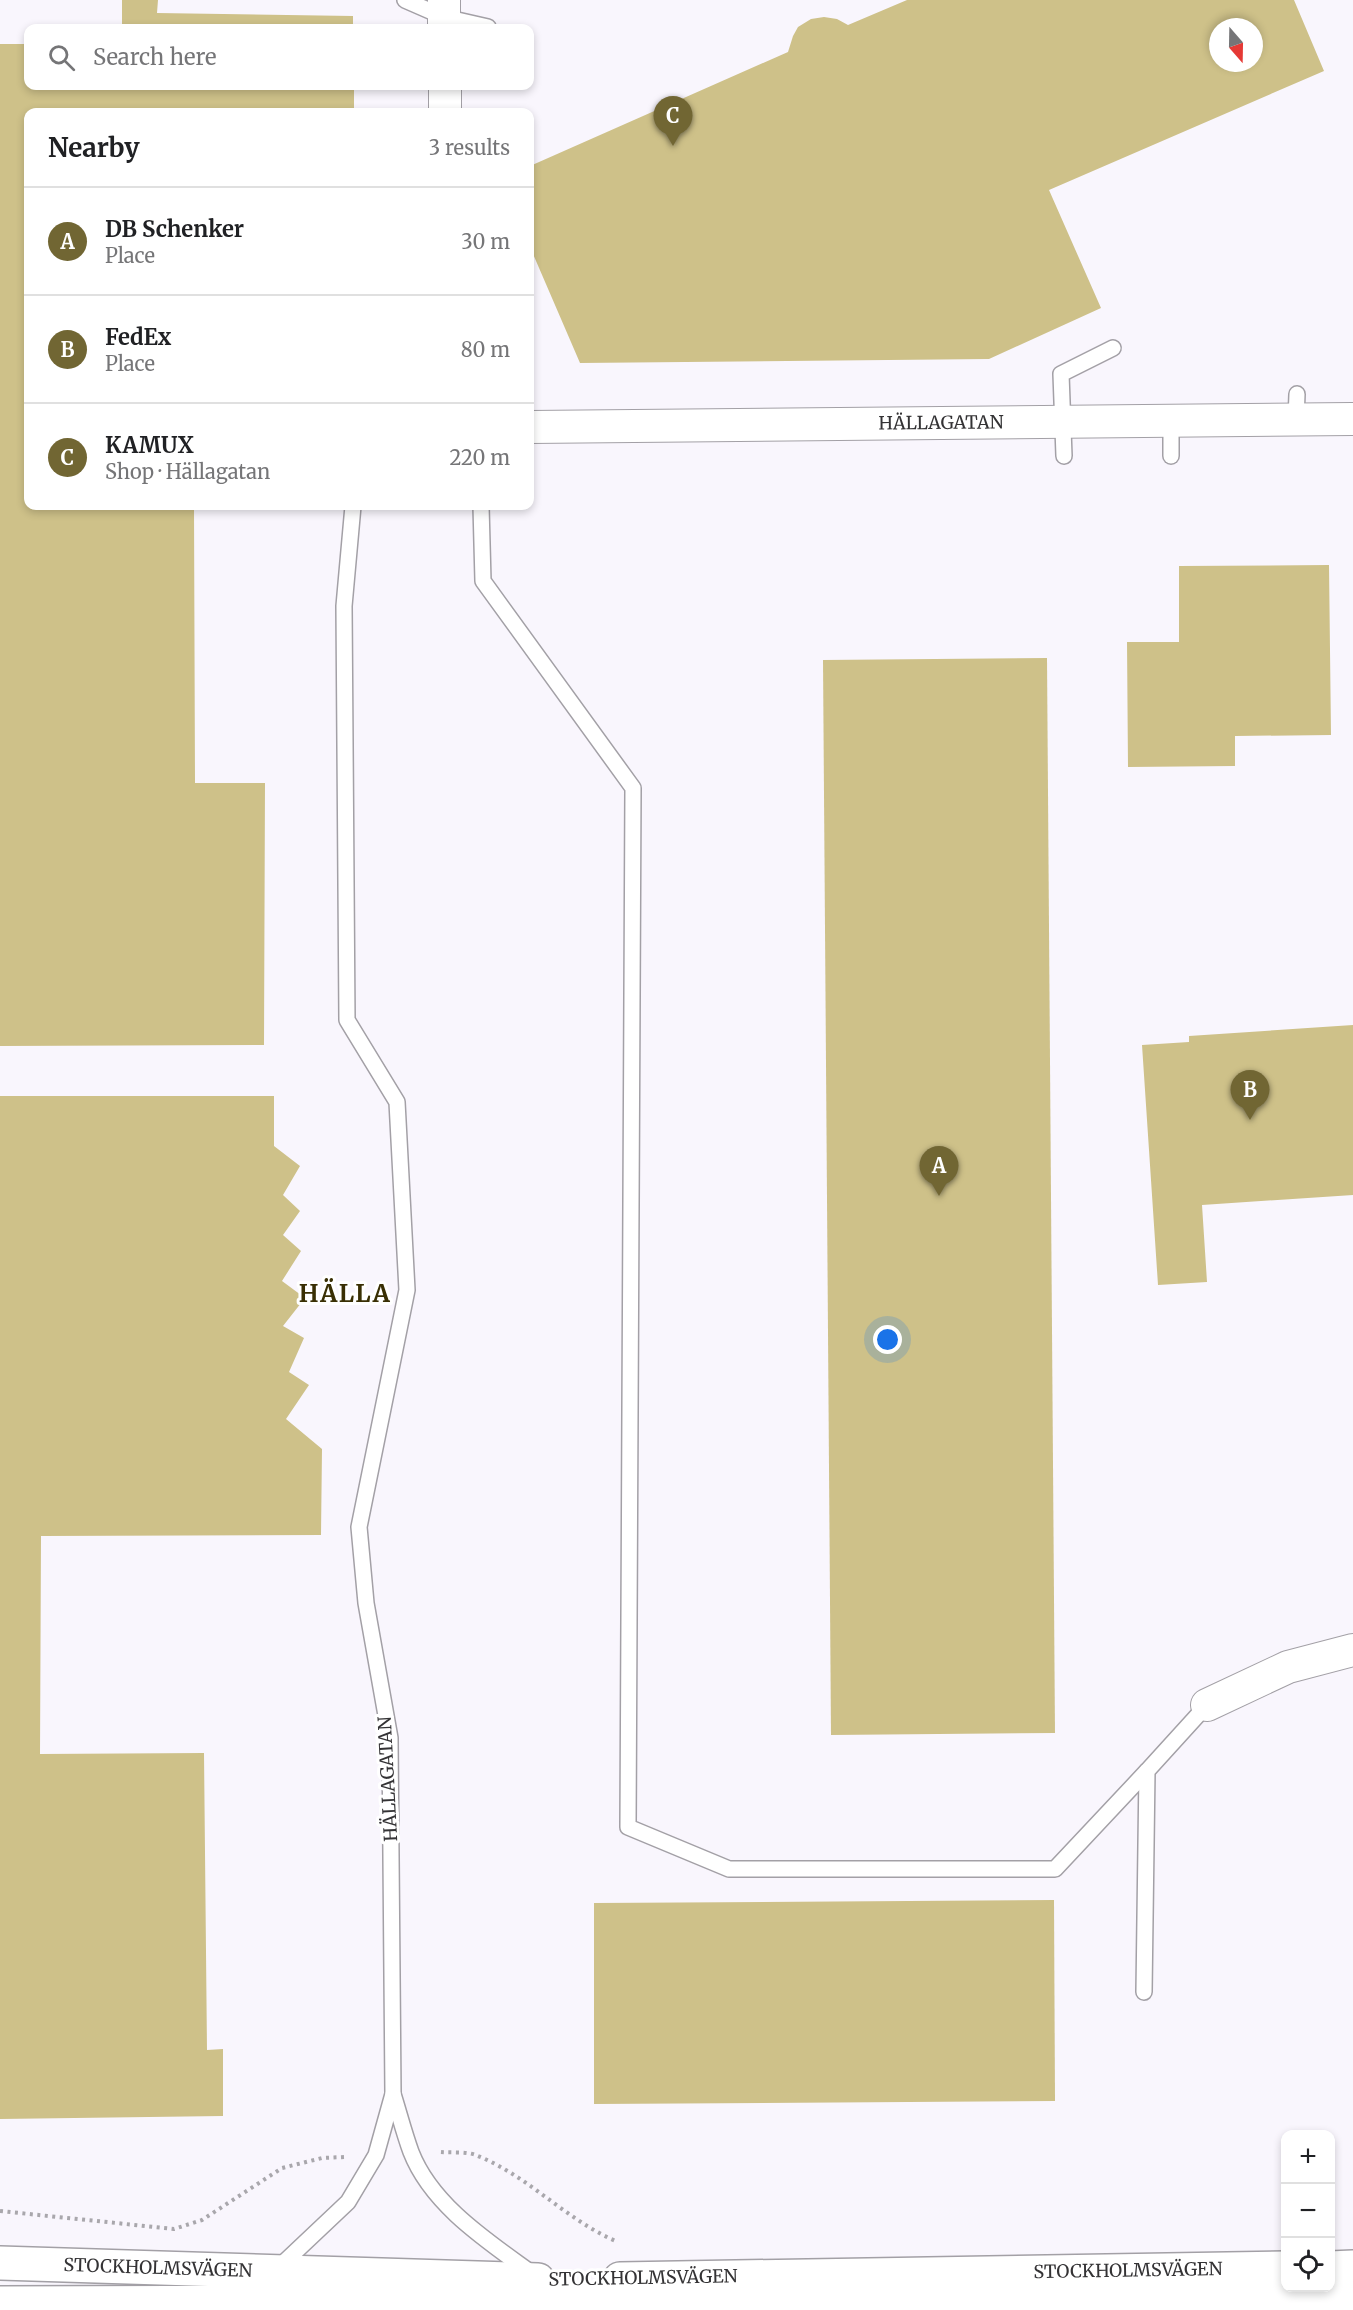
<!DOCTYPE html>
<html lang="en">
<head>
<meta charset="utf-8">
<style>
	:root { --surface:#fff; --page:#f2f2f2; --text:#202124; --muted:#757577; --line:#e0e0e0; --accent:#716633 }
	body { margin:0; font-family:Merriweather,serif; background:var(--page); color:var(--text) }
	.controls { position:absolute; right:18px; bottom:18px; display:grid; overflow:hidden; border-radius:12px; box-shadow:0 3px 9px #0003 }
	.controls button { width:54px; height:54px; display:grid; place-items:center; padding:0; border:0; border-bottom:2px solid var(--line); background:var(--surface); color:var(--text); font:30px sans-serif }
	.compass { position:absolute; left:1209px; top:18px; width:54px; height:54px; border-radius:50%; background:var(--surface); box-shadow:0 3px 9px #0003; rotate:160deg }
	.you { position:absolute; left:888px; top:1340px; width:21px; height:21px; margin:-15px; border:4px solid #fff; border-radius:50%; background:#1a73e8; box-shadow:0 0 0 9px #1a73e833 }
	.badge { display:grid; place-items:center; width:39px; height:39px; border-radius:50%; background:var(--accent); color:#fff; font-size:20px; font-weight:700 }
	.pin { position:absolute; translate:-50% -50px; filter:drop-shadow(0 2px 3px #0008) }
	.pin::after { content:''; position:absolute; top:32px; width:21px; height:18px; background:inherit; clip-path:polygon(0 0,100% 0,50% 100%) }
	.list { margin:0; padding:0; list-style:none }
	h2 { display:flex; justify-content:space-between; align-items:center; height:78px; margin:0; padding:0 24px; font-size:26px }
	h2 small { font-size:20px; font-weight:400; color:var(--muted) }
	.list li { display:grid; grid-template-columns:39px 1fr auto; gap:18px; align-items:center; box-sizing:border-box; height:108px; padding:0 24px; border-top:2px solid var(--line) }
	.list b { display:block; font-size:22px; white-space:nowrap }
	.list p { margin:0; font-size:20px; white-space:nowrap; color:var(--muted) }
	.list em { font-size:20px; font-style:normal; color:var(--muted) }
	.icon { flex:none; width:33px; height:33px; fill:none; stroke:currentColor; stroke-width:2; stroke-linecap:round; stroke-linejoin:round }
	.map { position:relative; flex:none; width:1353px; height:2310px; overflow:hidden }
	.search { position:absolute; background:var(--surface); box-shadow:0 3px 9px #0003; left:24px; top:24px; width:510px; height:66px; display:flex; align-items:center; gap:15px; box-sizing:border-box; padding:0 21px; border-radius:12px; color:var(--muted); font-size:22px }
	.panel { position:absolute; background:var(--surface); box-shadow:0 3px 9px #0003; left:24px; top:108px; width:510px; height:402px; border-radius:12px }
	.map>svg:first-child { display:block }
</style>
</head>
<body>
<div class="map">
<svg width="1353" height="2310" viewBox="0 0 1353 2310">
	<rect width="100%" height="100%" fill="#f9f6fd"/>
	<g fill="#cec189" fill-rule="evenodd">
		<path d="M 122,0 L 158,0 L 157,13 L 353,16 L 353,28 L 122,28 Z"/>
		<path d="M 907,0 L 1294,0 L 1324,71 L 1049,190 L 1101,308 L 989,359 L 580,363 L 530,247 L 530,166 L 788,52 L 793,36 L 798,27 L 811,19 L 824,17 L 837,19 L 848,25 ZM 1218,27 L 1254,27 L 1254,63 L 1218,63 Z"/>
		<path d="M 0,44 L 28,44 L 28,86 L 354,86 L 354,112 L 28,112 L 28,506 L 194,506 L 195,783 L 265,783 L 264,1045 L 0,1046 Z"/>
		<path d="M 1329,565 L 1331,735 L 1235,736 L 1235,766 L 1128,767 L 1127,642 L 1179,642 L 1179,566 Z"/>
		<path d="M 1047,658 L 1055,1733 L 831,1735 L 823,660 Z"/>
		<path d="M 1353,1025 L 1353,1195 L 1202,1205 L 1207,1282 L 1158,1285 L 1142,1045 L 1189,1042 L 1189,1036 Z"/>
		<path d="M 0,1096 L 274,1096 L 274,1146 L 300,1166 L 283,1195 L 300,1211 L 283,1235 L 301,1251 L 282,1281 L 305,1298 L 283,1326 L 304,1338 L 289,1372 L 309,1385 L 286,1419 L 322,1449 L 321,1535 L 41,1536 L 40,1754 L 204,1753 L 207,2050 L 223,2049 L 223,2116 L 0,2119 Z"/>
		<path d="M 1054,1900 L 1055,2101 L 594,2104 L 594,1903 Z"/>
	</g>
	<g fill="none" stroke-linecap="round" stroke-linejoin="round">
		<g stroke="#a3a0a6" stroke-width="18">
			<g id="lane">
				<path d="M 405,0 L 444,17 L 488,27"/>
				<path d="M 1296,420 L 1297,394"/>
				<path d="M 1064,456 L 1061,374 L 1113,348"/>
				<path d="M 1171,456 L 1171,421"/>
				<path d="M 481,506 L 483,581 L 633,788 L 628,1827 L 729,1869 L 1055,1869 L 1147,1771"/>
				<path d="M 1144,1992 L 1147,1771 L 1207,1705"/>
				<path d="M 393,2094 C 399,2113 404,2133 411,2152 C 432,2206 489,2242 534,2275"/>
				<path d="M 276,2270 L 348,2202 L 376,2155 L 393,2094 L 390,1738 L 366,1603 L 359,1527 L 407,1290 L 397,1102 L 347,1020 L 344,606 L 353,506"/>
			</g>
		</g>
		<g stroke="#a3a0a6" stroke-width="34">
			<g id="street">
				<path d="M 444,0 L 444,28"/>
				<path d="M 445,86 L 445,112"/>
				<path id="s1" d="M 530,427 L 1353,419"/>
				<path d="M 1207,1705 L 1288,1667 L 1353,1650"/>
			</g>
		</g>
		<g stroke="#a3a0a6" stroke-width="36">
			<g id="secondary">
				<path id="s2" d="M 0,2263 L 538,2280"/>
				<path d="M 1330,2268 L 1353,2267"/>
				<path id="s3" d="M 620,2279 L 1286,2268"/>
				<path d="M 0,2303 L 1353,2299"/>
			</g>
		</g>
		<g stroke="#a9a7ac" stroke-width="4" stroke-dasharray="3 4.5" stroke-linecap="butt">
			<path d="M 441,2152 C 453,2153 468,2151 478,2156 C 530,2177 567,2221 618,2242"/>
			<path d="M 0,2211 L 174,2229 L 202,2220 L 282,2168 L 322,2158 L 344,2157"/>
		</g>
		<use href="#lane" stroke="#fff" stroke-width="15"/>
		<use href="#street" stroke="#fff" stroke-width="32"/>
		<use href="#secondary" stroke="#fff" stroke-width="33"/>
	</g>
	<g text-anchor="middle" stroke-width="6" stroke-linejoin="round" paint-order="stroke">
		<g font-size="18" fill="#343335" stroke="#fff">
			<text dy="6" stroke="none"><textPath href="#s1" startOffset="411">HÄLLAGATAN</textPath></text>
			<text transform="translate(388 1779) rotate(-93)" y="6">HÄLLAGATAN</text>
			<text dy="6" stroke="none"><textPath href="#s2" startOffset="158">STOCKHOLMSVÄGEN</textPath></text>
			<text dy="6" stroke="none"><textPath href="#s3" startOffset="508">STOCKHOLMSVÄGEN</textPath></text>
			<text transform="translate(643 2278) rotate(-1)" y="6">STOCKHOLMSVÄGEN</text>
		</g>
		<g font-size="24" font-weight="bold" letter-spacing="1.5" fill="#392f04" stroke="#fff">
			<text x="345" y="1302">HÄLLA</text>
		</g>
	</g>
</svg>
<div class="controls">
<button>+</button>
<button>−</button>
<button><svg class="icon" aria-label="locate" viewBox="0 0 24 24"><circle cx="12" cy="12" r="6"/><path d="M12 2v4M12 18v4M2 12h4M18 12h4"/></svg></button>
</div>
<svg class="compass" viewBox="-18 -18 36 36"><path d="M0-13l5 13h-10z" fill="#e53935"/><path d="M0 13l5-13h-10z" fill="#757577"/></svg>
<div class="you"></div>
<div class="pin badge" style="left:939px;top:1196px">A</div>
<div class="pin badge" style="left:1250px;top:1120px">B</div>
<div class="pin badge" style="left:673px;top:146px">C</div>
<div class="search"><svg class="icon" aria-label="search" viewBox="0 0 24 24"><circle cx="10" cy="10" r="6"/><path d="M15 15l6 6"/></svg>Search here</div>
<section class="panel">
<h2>Nearby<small>3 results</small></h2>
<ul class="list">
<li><span class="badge">A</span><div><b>DB Schenker</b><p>Place</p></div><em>30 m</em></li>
<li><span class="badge">B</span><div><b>FedEx</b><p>Place</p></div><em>80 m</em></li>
<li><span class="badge">C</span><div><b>KAMUX</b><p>Shop · Hällagatan</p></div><em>220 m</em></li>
</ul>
</section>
</div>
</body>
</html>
